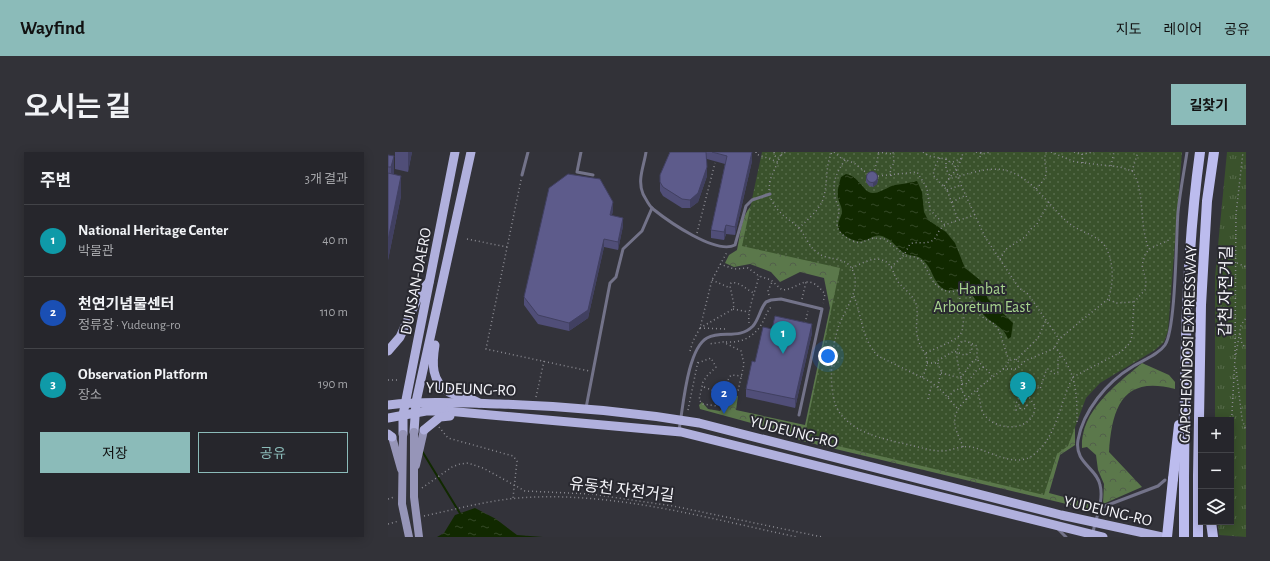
<!DOCTYPE html>
<html lang="ko">
<head>
<meta charset="utf-8">
<style>
	:root { --surface:#26262c; --page:#323238; --text:#f1f3f6; --muted:#a4a5a9; --line:#424348; --accent:#8bbbb9 }
	body { margin:0; font-family:"Alegreya Sans","Noto Sans KR",sans-serif; background:var(--page); color:var(--text) }
	.controls { position:absolute; right:12px; bottom:12px; display:grid; overflow:hidden; border-radius:0px; box-shadow:0 2px 10px #0003 }
	.controls button { width:36px; height:36px; display:grid; place-items:center; padding:0; border:0; border-bottom:1px solid var(--line); background:var(--surface); color:var(--text); font:20px sans-serif }
	.you { position:absolute; left:440px; top:204px; width:14px; height:14px; margin:-10px; border:3px solid #fff; border-radius:50%; background:#1a73e8; box-shadow:0 0 0 6px #1a73e833 }
	.badge { display:grid; place-items:center; width:26px; height:26px; border-radius:50%; background:var(--accent); color:#fff; font-size:13px; font-weight:700 }
	.pin { position:absolute; translate:-50% -33px; filter:drop-shadow(0 1px 2px #0008) }
	.pin::after { content:''; position:absolute; top:21px; width:14px; height:12px; background:inherit; clip-path:polygon(0 0,100% 0,50% 100%) }
	.list { margin:0; padding:0; list-style:none }
	h2 { display:flex; justify-content:space-between; align-items:center; height:52px; margin:0; padding:0 16px; font-size:17px }
	h2 small { font-size:13px; font-weight:400; color:var(--muted) }
	.list li { display:grid; grid-template-columns:26px 1fr auto; gap:12px; align-items:center; box-sizing:border-box; height:72px; padding:0 16px; border-top:1px solid var(--line) }
	.list b { display:block; font-size:15px; white-space:nowrap }
	.list p { margin:0; font-size:13px; white-space:nowrap; color:var(--muted) }
	.list em { font-size:13px; font-style:normal; color:var(--muted) }
	.actions { display:flex; gap:8px; padding:12px 16px }
	.actions a { flex:1; padding:9px 0; border:1px solid var(--accent); border-radius:0px; text-align:center; font-size:14px; color:var(--accent) }
	.actions .main { background:var(--accent); color:#111 }
	.icon { flex:none; width:22px; height:22px; fill:none; stroke:currentColor; stroke-width:2; stroke-linecap:round; stroke-linejoin:round }
	.map { position:relative; flex:none; width:858px; height:385px; overflow:hidden; border-radius:0px }
	header { display:flex; align-items:center; gap:24px; box-sizing:border-box; height:56px; padding:0 20px; background:var(--accent); color:#111 }
	header strong { font-size:19px }
	nav { display:flex; gap:22px; margin-inline-start:auto; font-size:14px }
	.intro { display:flex; align-items:center; justify-content:space-between; box-sizing:border-box; height:96px; padding:0 24px }
	h1 { margin:0; font-size:28px }
	.button { padding:10px 18px; border-radius:0px; background:var(--accent); color:#111; font-size:14px; font-weight:700 }
	main { display:flex; gap:24px; padding:0 24px }
	aside { flex:1; background:var(--surface); border-radius:0px; box-shadow:0 2px 10px #0003 }
	.map>svg:first-child { display:block }
</style>
</head>
<body>
<header>
<strong>Wayfind</strong>
<nav><a>지도</a><a>레이어</a><a>공유</a></nav>
</header>
<div class="intro"><h1>오시는 길</h1><a class="button">길찾기</a></div>
<main>
<aside>
<h2>주변<small>3개 결과</small></h2>
<ul class="list">
<li><span class="badge" style="background:#0f9aa8">1</span><div><b>National Heritage Center</b><p>박물관</p></div><em>40 m</em></li>
<li><span class="badge" style="background:#1a4fb4">2</span><div><b>천연기념물센터</b><p>정류장 · Yudeung-ro</p></div><em>110 m</em></li>
<li><span class="badge" style="background:#0f9aa8">3</span><div><b>Observation Platform</b><p>장소</p></div><em>190 m</em></li>
</ul>
<div class="actions"><a class="main">저장</a><a>공유</a></div>
</aside>
<div class="map">
<svg width="858" height="385" viewBox="0 0 858 385">
	<defs>
		<pattern id="grass-tufts" width="24" height="20" patternUnits="userSpaceOnUse"><rect width="24" height="20" fill="#3a522c"/><path d="M3 7l-1-3M5 7V3M7 7l1-3M15 17l-1-3M17 17v-4M19 17l1-3" fill="none" stroke="#576c4b"/></pattern>
		<pattern id="forest-crowns" width="20" height="18" patternUnits="userSpaceOnUse"><rect width="20" height="18" fill="#5b784b"/><path d="M2 6a3 3 0 1 1 6 0M12 15a3 3 0 1 1 6 0" fill="none" stroke="#52604b"/></pattern>
		<pattern id="garden-dots" width="8" height="8" patternUnits="userSpaceOnUse"><rect width="8" height="8" fill="#3a522c"/><path d="M2 2h.1M6 6h.1" fill="none" stroke="#576c4b" stroke-width="1.8" stroke-linecap="round"/></pattern>
		<pattern id="water-ripples" width="26" height="14" patternUnits="userSpaceOnUse"><rect width="26" height="14" fill="#112900"/><path d="M2 4q2-2 4 0t4 0M15 11q2-2 4 0t4 0" fill="none" stroke="#344926"/></pattern>
	</defs>
	<rect width="100%" height="100%" fill="#33333a"/>
	<path fill="url(#grass-tufts)" d="M 839,0 L 858,0 L 858,385 L 831,383 L 830,370 L 843,370 L 843,268 L 827,268 L 827,125 Z"/>
	<g fill="url(#forest-crowns)">
		<path d="M 368,50 L 445,108 L 687,268 L 687,293 L 672,303 L 661,341 L 706,353 L 704,358 L 414,289 L 389,278 L 312,257 L 311,253 L 314,250 L 320,257 L 332,259 L 345,243 L 350,244 L 348,258 L 417,273 L 442,156 L 436,126 L 412,120 L 392,130 L 383,120 L 362,112 L 346,115 L 337,111 L 341,103 L 349,98 C 353,82 353,59 368,50 Z"/>
		<path d="M 754,211 L 781,223 L 787,230 L 787,237 C 735,223 724,255 721,300 L 754,335 L 715,352 L 716,332 L 710,318 L 708,303 L 699,295 L 694,296 C 692,259 728,233 754,211 Z"/>
	</g>
	<path fill="url(#garden-dots)" d="M 374,0 L 794,0 L 780,179 L 776,190 L 767,198 L 712,231 L 698,246 L 680,294 L 669,302 L 656,343 L 416,286 L 452,116 L 354,94 Z"/>
	<g fill="url(#water-ripples)">
		<path d="M 458,22 C 466,23 472,31 477,37 C 485,47 498,35 507,33 C 514,32 521,31 529,29 L 534,40 L 536,60 L 540,68 L 558,80 L 567,91 L 577,116 L 592,128 L 600,147 L 625,171 L 623,185 L 620,187 C 615,173 603,172 595,162 C 589,153 588,143 577,138 C 570,134 562,142 554,136 C 545,129 544,116 536,109 C 530,102 523,105 516,101 C 510,97 505,89 498,86 C 488,80 484,87 475,89 C 468,91 455,84 451,78 C 448,72 453,66 454,60 C 454,54 451,51 450,46 C 449,38 451,32 453,25 Z"/>
		<path d="M 87,356 L 108,367 L 129,383 L 155,385 L 49,385 L 56,381 L 67,363 Z"/>
	</g>
	<g fill="none" stroke-linecap="round" stroke-linejoin="round">
		<path stroke="#112900" stroke-width="2" d="M 34,299 L 73,363"/>
		<g stroke="#8b8b92" stroke-width="1.5" stroke-dasharray="1 3" stroke-linecap="butt">
			<path d="M 368,0 L 368,2 L 390,10"/>
			<path d="M 386,0 L 387,4 L 391,5"/>
			<path d="M 446,0 L 453,6 L 466,11 L 480,22"/>
			<path d="M 490,0 L 504,2"/>
			<path d="M 535,0 L 541,4 L 558,7 L 567,14 L 573,33 L 597,85 L 631,136 L 640,142 L 671,187 L 667,195 C 688,220 689,238 689,270"/>
			<path d="M 588,0 L 595,2 L 602,0"/>
			<path d="M 663,0 L 687,10 L 732,15 L 744,19 C 757,35 751,75 761,97"/>
			<path d="M 686,0 L 694,2 L 706,0"/>
			<path d="M 694,2 L 695,12"/>
			<path d="M 393,3 L 398,0"/>
			<path d="M 592,5 L 593,0"/>
			<path d="M 552,6 L 548,12 L 545,23 L 559,38 L 570,68"/>
			<path d="M 558,7 L 558,17 L 562,24"/>
			<path d="M 457,8 C 448,21 443,32 448,49 C 449,52 451,54 451,58 C 451,62 449,66 449,70 C 448,82 462,89 472,91 L 485,86 L 497,87 L 518,104 L 527,105 L 534,109 L 546,131 L 555,138 L 562,140 L 573,138 L 580,142 L 592,163 L 597,167 L 605,171 L 611,178 L 621,209"/>
			<path d="M 565,10 L 574,6"/>
			<path d="M 723,14 L 726,0"/>
			<path d="M 744,19 L 750,0"/>
			<path d="M 486,22 L 491,0"/>
			<path d="M 490,24 L 529,20 L 539,36 L 542,58 L 557,73"/>
			<path d="M 503,24 L 502,17 L 506,11 L 505,0"/>
			<path d="M 560,27 C 578,23 602,13 620,19 C 646,27 661,55 682,72 C 692,80 709,83 717,94 C 726,108 726,133 720,147 L 671,187"/>
			<path d="M 133,28 L 98,197 L 201,219"/>
			<path d="M 556,34 C 564,21 572,16 575,0"/>
			<path d="M 648,37 C 667,17 653,18 658,0"/>
			<path d="M 381,38 L 382,28 L 394,0"/>
			<path d="M 559,38 L 573,33"/>
			<path d="M 383,47 C 392,66 403,66 414,80 C 419,87 422,96 430,101 C 440,109 457,104 464,117 C 475,136 456,158 450,176 C 444,195 440,235 448,254 C 460,282 501,288 526,294 C 535,296 544,299 553,299 C 563,299 573,293 583,295 C 601,298 625,316 644,304 C 669,287 672,249 685,225 L 733,200 L 742,191 L 744,184 L 746,150 L 757,138 L 758,129 L 754,113 L 757,103 L 761,97 L 783,87"/>
			<path d="M 564,50 L 578,43"/>
			<path d="M 411,76 C 420,67 433,57 436,44 C 440,29 437,14 444,0"/>
			<path d="M 309,81 L 327,11"/>
			<path d="M 79,87 L 119,95"/>
			<path d="M 612,107 L 618,97 L 637,85 L 643,77 L 649,72 L 661,50"/>
			<path d="M 849,111 L 858,115"/>
			<path d="M 332,112 L 346,117 L 360,116 L 371,124 L 383,128 L 394,138 C 413,137 418,118 437,142 L 435,151"/>
			<path d="M 503,115 L 516,103 L 522,92 C 529,89 534,92 541,90 C 550,88 548,79 555,75 C 564,68 577,68 587,62"/>
			<path d="M 464,116 C 476,110 493,100 503,115 C 506,120 507,126 511,131 C 517,138 525,143 528,152 C 531,162 527,173 529,183 C 533,203 546,202 534,226"/>
			<path d="M 324,128 L 342,136"/>
			<path d="M 381,143 L 380,139 L 384,130"/>
			<path d="M 466,144 C 474,165 474,188 490,204 L 543,230 L 555,240 L 570,257"/>
			<path d="M 414,147 L 418,130"/>
			<path d="M 721,148 L 729,151 L 746,150"/>
			<path d="M 345,157 L 361,160"/>
			<path d="M 361,171 C 359,159 368,137 371,124"/>
			<path d="M 417,171 L 420,159"/>
			<path d="M 312,176 L 338,177"/>
			<path d="M 312,176 L 345,157 L 346,153 L 342,134 L 343,131 C 352,129 358,138 366,141"/>
			<path d="M 852,182 L 854,192 L 858,196"/>
			<path d="M 338,190 C 352,191 365,186 373,173 C 377,167 378,160 384,154"/>
			<path d="M 302,199 L 305,189 L 312,176 L 324,128 L 339,100"/>
			<path d="M 538,201 L 562,190 L 570,185 L 574,180 L 576,165 L 570,138"/>
			<path d="M 848,202 L 853,173 L 858,166"/>
			<path d="M 628,208 L 650,186 L 658,168"/>
			<path d="M 310,211 L 323,206 L 328,215 L 319,224 L 315,230 L 311,248 L 315,252 L 329,254 L 341,238 L 350,239 L 356,212 L 353,199 L 335,190 L 321,192"/>
			<path d="M 539,211 L 548,211"/>
			<path d="M 595,215 L 599,218 L 604,224"/>
			<path d="M 848,216 L 854,267 L 858,279"/>
			<path d="M 615,217 L 629,217 L 637,209 L 667,196"/>
			<path d="M 553,221 L 573,226 L 584,210 L 589,207"/>
			<path d="M 0,228 L 11,228"/>
			<path d="M 574,232 L 578,232 L 588,219 L 595,215 L 589,207 L 589,194 L 578,189 L 573,190 C 562,205 577,223 573,237 L 579,248"/>
			<path d="M 638,234 L 647,234 L 652,237 L 658,219 L 660,217 L 667,222 L 670,220 L 670,208 L 673,203"/>
			<path d="M 316,235 C 341,245 332,239 343,223 L 354,224"/>
			<path d="M 550,235 L 553,219 L 549,209 L 566,199 L 576,203 L 581,202 L 584,198 L 583,192"/>
			<path d="M 589,239 C 594,247 590,257 598,265 C 612,280 646,279 647,254 L 641,245 C 632,242 626,250 628,258 L 632,256"/>
			<path d="M 148,245 L 156,209"/>
			<path d="M 560,245 L 566,239 L 573,236"/>
			<path d="M 633,245 L 631,238 L 635,233 L 640,236 L 640,245"/>
			<path d="M 540,247 L 544,232"/>
			<circle cx="635" cy="253" r="4"/>
			<path d="M 300,258 L 310,209"/>
			<path d="M 51,275 L 60,286 L 125,304 L 129,309 L 125,346"/>
			<path d="M 843,279 L 847,206 L 848,62 L 855,0"/>
			<path d="M 575,295 C 572,285 565,277 567,265 C 571,247 601,229 615,217 C 620,214 619,208 626,207 L 633,211"/>
			<path d="M 34,336 L 64,315 L 72,312 L 80,311 L 95,316 L 137,339 L 203,342 L 285,354 L 434,385"/>
			<path d="M 0,347 L 6,345"/>
			<path d="M 36,364 C 73,356 109,346 147,345 C 235,342 323,367 409,385"/>
			<path d="M 0,372 L 11,369"/>
		</g>
		<g stroke="#737389" stroke-width="3">
			<path d="M 193,0 L 189,20 L 205,23"/>
			<path d="M 258,0 C 256,14 249,28 255,42 C 258,47 261,54 265,57 C 280,69 328,103 347,93 L 358,54 L 364,48 L 382,42"/>
			<path d="M 134,23 L 140,0"/>
			<path d="M 198,256 L 222,131 L 228,125 L 235,97 L 254,79 L 264,56"/>
			<path d="M 291,278 C 295,257 299,197 319,186 C 334,178 351,188 365,174 C 371,167 372,157 378,150 L 383,148 L 393,147 L 434,157 L 411,263"/>
			<path d="M 712,356 L 770,334 L 777,328"/>
			<path d="M 670,377 L 678,385"/>
			<path d="M 705,380 C 708,366 716,348 712,333 C 709,316 686,311 690,288 C 695,259 719,230 744,215 C 755,208 770,203 777,193 C 788,176 788,85 790,60 C 792,40 796,20 799,0"/>
		</g>
		<g stroke="#9695b8" stroke-width="8">
			<path d="M 4,285 L 13,317"/>
			<path d="M 28,313 L 36,278"/>
		</g>
		<g stroke="#b0b0dd" stroke-width="9">
			<path d="M 47,193 C 44,211 43,230 61,240 C 70,245 80,244 91,251"/>
			<path d="M 0,199 L 12,185 L 32,141 L 41,130"/>
			<path d="M 0,253 C 37,249 75,251 112,252 C 179,254 245,260 311,271 L 673,363 L 774,385"/>
			<path d="M 0,266 L 38,259 L 59,259 L 293,280 L 715,385"/>
			<path d="M 36,278 L 52,265 L 62,264"/>
			<path d="M 26,280 L 28,250 L 83,0"/>
			<path d="M 0,282 L 4,285"/>
			<path d="M 15,282 L 15,263 L 67,0"/>
		</g>
		<g stroke="#bcbcee" stroke-width="10">
			<path d="M 810,324 L 813,153 L 819,49 L 826,0"/>
			<path d="M 785,327 L 791,273"/>
			<path d="M 796,327 C 797,218 797,109 812,0"/>
			<path d="M 823,370 L 825,385"/>
		</g>
		<g stroke="#9695b8" stroke-width="8">
			<path d="M 26,280 L 26,345 L 31,385"/>
			<path d="M 15,282 L 14,352 L 21,385"/>
		</g>
		<g stroke="#bcbcee" stroke-width="10">
			<path d="M 810,324 L 810,385"/>
			<path d="M 779,385 L 785,327"/>
			<path d="M 796,385 L 796,327"/>
		</g>
	</g>
	<g fill="#504e78">
		<path d="M 7,0 L 24,0 L 20,20 L 7,17 Z"/>
		<path d="M 282,0 L 364,0 L 364,9 L 347,83 L 338,82 L 336,88 L 323,86 L 323,78 L 337,12 L 319,7 L 319,24 L 310,50 L 302,56 L 294,56 L 275,44 L 272,39 L 272,23 Z"/>
		<path d="M 0,3 L 6,22 L 13,44 L 0,108 Z"/>
		<path d="M 478,26 L 490,28 L 489,32 L 485,35 L 481,34 L 478,30 Z"/>
		<path d="M 225,58 L 224,63 L 235,74 L 230,98 L 216,95 L 200,166 L 181,179 L 150,172 L 136,153 L 136,145 Z"/>
		<path d="M 384,177 L 424,181 L 407,256 L 358,245 L 358,237 L 367,210 Z"/>
	</g>
	<g fill="#414061">
		<path d="M 20,0 L 24,0 L 20,20 Z"/>
		<path d="M 364,0 L 364,9 L 347,83 L 347,75 Z"/>
		<path d="M 6,4 L 6,24 L 3,36 L 3,15 Z"/>
		<path d="M 319,15 L 319,24 L 310,50 L 302,56 L 302,48 Z"/>
		<path d="M 13,24 L 13,44 L 0,108 L 0,88 Z"/>
		<path d="M 490,24 L 489,32 L 485,35 L 485,31 Z"/>
		<path d="M 225,50 L 225,58 L 222,71 L 222,63 Z"/>
		<path d="M 235,66 L 235,74 L 230,98 L 230,90 Z"/>
		<path d="M 338,73 L 338,82 L 336,88 L 336,80 Z"/>
		<path d="M 216,87 L 216,95 L 200,166 L 181,179 L 181,171 Z"/>
		<path d="M 424,172 L 424,181 L 407,256 L 407,247 Z"/>
	</g>
	<g fill="#5d5b8b" stroke="#414061">
		<path d="M 282,0 L 318,0 L 319,15 L 310,41 L 302,48 L 294,47 L 275,35 L 272,30 L 272,23 Z"/>
		<path d="M 324,0 L 364,0 L 347,75 L 338,73 L 336,80 L 323,78 L 339,4 Z"/>
		<path d="M 0,3 L 6,4 L 3,15 L 0,15 Z"/>
		<circle cx="484" cy="25" r="5.5"/>
		<path d="M 0,21 L 13,24 L 0,88 Z"/>
		<path d="M 180,22 L 212,27 L 225,50 L 222,63 L 235,66 L 230,90 L 216,87 L 200,158 L 181,171 L 150,163 L 136,145 L 161,36 Z"/>
		<path d="M 387,164 L 424,172 L 407,247 L 358,237 L 364,209 L 367,210 L 375,175 L 384,177 Z"/>
	</g>
	<g text-anchor="middle" stroke-width="4" stroke-linejoin="round" paint-order="stroke">
		<g font-size="16" fill="#f4f4f9" stroke="#292930">
			<text transform="translate(27 129) rotate(-79)" y="6">DUNSAN-DAERO</text>
			<text transform="translate(837 139) rotate(-89)" y="6">갑천 자전거길</text>
			<text transform="translate(799 192) rotate(-88)" y="6">GAPCHEONDOSI EXPRESSWAY</text>
			<text transform="translate(83 236) rotate(2)" y="6">YUDEUNG-RO</text>
			<text transform="translate(406 279) rotate(14)" y="6">YUDEUNG-RO</text>
			<text transform="translate(234 337) rotate(7)" y="6">유동천 자전거길</text>
			<text transform="translate(720 358) rotate(13)" y="6">YUDEUNG-RO</text>
		</g>
		<g font-size="16" fill="#a7d48e" stroke="#292930">
			<text x="594" y="142">Hanbat<tspan x="594" dy="18">Arboretum East</tspan></text>
		</g>
	</g>
</svg>
<div class="controls">
<button>+</button>
<button>−</button>
<button><svg class="icon" aria-label="layers" viewBox="0 0 24 24"><path d="M12 4l9 5-9 5-9-5zM3 14l9 5 9-5"/></svg></button>
</div>
<div class="you"></div>
<div class="pin badge" style="left:395px;top:202px;background:#0f9aa8">1</div>
<div class="pin badge" style="left:336px;top:262px;background:#1a4fb4">2</div>
<div class="pin badge" style="left:635px;top:253px;background:#0f9aa8">3</div>
</div>
</main>
</body>
</html>
